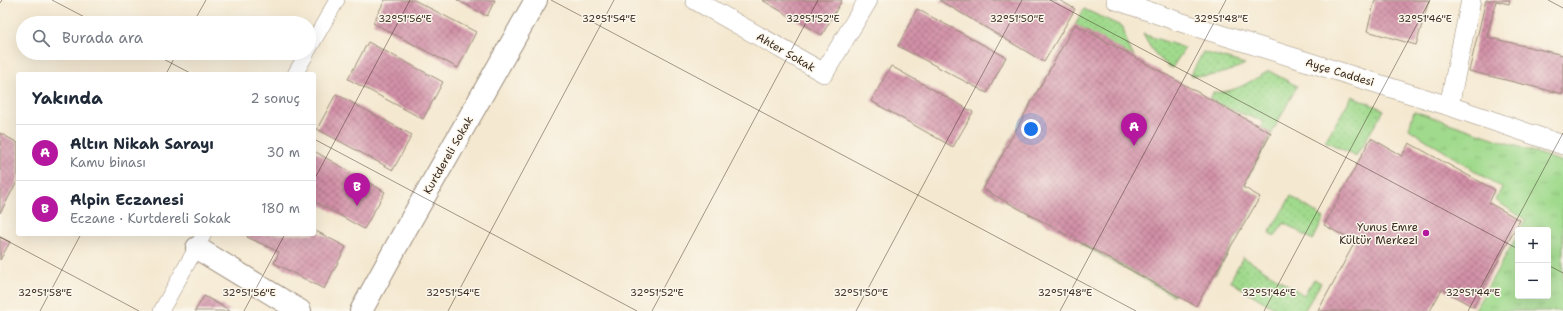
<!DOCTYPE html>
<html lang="tr">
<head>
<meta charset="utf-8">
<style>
	:root { --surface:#fff; --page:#f2f2f3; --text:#1f2937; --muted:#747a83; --line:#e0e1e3; --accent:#b5179e }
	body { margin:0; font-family:"Shantell Sans",sans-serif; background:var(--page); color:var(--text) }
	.controls { position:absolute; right:12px; bottom:12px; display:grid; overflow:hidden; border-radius:4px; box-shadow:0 4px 16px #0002 }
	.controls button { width:36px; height:36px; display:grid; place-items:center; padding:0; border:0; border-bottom:1px solid var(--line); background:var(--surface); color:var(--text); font:20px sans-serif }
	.you { position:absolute; left:1031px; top:129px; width:14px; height:14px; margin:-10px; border:3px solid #fff; border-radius:50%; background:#1a73e8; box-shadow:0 0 0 6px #1a73e833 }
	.badge { display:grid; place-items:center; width:26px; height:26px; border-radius:50%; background:var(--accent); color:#fff; font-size:13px; font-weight:700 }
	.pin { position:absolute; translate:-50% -33px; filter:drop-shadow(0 1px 2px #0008) }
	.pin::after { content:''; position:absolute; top:21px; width:14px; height:12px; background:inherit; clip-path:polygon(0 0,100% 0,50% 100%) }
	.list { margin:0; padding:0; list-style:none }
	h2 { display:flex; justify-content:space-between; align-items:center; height:52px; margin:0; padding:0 16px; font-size:17px }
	h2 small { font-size:13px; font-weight:400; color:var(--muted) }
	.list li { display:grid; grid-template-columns:26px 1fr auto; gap:12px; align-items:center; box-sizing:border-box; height:56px; padding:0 16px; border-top:1px solid var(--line) }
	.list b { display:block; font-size:15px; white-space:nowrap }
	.list p { margin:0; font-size:13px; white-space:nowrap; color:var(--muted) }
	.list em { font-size:13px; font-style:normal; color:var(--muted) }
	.icon { flex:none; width:22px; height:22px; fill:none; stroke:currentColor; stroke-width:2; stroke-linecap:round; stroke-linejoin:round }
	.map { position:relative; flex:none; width:1563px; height:311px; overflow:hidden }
	.search { position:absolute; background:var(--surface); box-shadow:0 4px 16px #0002; left:16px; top:16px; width:300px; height:44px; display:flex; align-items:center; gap:10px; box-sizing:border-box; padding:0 14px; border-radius:22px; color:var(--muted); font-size:15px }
	.panel { position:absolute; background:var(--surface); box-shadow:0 4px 16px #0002; left:16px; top:72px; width:300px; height:164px; border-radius:4px }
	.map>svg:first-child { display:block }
</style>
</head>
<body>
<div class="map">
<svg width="1563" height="311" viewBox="0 0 1563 311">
	<defs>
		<pattern id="grass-dots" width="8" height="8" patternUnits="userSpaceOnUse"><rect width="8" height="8" fill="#a0da8d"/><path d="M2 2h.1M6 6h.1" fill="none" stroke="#8bbb79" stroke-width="1.8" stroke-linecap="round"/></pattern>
		<pattern id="park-tufts" width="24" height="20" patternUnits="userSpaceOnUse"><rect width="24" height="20" fill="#a0da8d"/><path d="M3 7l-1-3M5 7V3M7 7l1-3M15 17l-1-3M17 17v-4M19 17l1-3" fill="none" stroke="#8bbb79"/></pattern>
		<pattern id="building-cross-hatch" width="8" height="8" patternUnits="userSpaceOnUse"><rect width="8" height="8" fill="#d290a7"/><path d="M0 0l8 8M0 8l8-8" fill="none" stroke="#ac7687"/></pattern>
	</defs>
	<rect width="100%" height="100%" fill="#fbf7ec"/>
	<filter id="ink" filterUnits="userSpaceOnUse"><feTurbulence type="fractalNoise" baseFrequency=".025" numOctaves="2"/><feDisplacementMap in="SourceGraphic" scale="8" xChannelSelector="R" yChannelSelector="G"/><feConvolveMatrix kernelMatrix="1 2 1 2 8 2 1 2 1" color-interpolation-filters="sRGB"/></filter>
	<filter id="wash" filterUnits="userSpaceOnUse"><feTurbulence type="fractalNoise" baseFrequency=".012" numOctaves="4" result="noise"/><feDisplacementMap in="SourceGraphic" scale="16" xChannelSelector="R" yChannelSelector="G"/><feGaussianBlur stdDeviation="0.9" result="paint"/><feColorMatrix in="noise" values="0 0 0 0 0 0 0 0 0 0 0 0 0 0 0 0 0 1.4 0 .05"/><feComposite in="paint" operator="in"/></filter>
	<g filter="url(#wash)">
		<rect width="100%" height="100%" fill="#f4e8d0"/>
		<g fill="url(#grass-dots)" stroke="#6e8256">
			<path d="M 1084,9 L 1123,27 C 1126,42 1131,53 1139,65 L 1210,219 L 1264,122 L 1210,101 L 1213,92 C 1234,94 1252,80 1269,71 L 1297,86 L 1243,187 L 1260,197 L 1215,275 L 1193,262 L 1174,296 L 1081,244 L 1095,223 L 1053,200 L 1040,220 L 983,189 Z"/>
			<path d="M 1143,34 L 1185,48 L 1172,68 C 1158,60 1150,48 1143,34 Z"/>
			<path d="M 1203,52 L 1245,64 C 1227,73 1211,78 1191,75 Z"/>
			<path d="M 1352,96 L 1384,110 L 1356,156 L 1325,141 Z"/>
			<path d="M 1291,196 L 1324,218 L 1313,240 L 1284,223 L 1275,236 L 1269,233 Z"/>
			<path d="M 1243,257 L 1304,295 L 1314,279 L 1321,283 L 1304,311 L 1279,311 L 1230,281 Z"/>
		</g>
		<path fill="url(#park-tufts)" stroke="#6e8256" d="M 1414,111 L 1563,162 L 1563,311 L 1474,311 L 1518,234 L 1518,296 L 1548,296 L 1548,230 L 1520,230 L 1526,220 L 1495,200 L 1502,188 L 1409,129 Z"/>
		<g id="blocks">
			<g fill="url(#building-cross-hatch)">
				<path d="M 385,0 L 414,0 L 476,32 L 458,68 L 373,23 Z"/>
				<path d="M 457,0 L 495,0 L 487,16 Z"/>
				<path d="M 762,0 L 842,0 L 822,35 Z"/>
				<path d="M 939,0 L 1059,0 L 1075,9 L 1044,62 Z"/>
				<path d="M 1375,0 L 1429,0 L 1416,45 L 1367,31 Z"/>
				<path d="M 1486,0 L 1510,0 L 1509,4 L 1496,1 L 1487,37 L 1563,55 L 1563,94 L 1469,71 Z"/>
				<path d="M 917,9 L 1006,57 L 987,93 L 898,46 Z"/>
				<path d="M 1075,24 L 1271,133 L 1243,187 L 1260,197 L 1196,306 L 983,189 Z"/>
				<path d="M 368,42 L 443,82 L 423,119 L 348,79 Z"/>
				<path d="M 891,66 L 973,112 L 953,147 L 871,101 Z"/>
				<path d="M 336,94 L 412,135 L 393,170 L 317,129 Z"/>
				<path d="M 0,133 L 18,143 L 18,180 L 0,213 Z"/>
				<path d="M 1371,138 L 1402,156 L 1409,143 L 1495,190 L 1489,203 L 1520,220 L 1473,307 L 1442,289 L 1430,311 L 1318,311 L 1355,242 L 1324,225 Z"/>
				<path d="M 314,151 L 385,192 L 364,229 L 314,201 Z"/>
				<path d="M 314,230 L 346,247 L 324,289 L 274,263 L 279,252 L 247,237 L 249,234 L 314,234 Z"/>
				<path d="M 0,237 L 10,242 L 0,260 Z"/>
				<path d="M 204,296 L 231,311 L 195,311 Z"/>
			</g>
		</g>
	</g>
	<g filter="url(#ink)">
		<use href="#blocks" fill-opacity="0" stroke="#988977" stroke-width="1"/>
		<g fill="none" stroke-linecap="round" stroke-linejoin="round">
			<g stroke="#988977" stroke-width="16">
				<g id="pedestrian">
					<path d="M 309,49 L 337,0"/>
					<path d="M 295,74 L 307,53"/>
					<path d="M 161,311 L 204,234"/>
				</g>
			</g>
			<g stroke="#988977" stroke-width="20">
				<g id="minor">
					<path d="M 695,0 L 824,73 L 868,0"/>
					<path d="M 1116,0 L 1180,22 L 1449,106 L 1563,145"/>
					<path d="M 1449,106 L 1471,0"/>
				</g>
			</g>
			<g stroke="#988977" stroke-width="24">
				<g id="tertiary">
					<path d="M 197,248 L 300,311"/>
					<path d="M 361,311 L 407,227 L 536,0"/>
				</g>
			</g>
			<use href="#pedestrian" stroke="#fff" stroke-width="15"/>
			<use href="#minor" stroke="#fff" stroke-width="19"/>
			<use href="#tertiary" stroke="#fff" stroke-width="22"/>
		</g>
	</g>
	<path fill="none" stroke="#3b2a1e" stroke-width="1" stroke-opacity="0.45" d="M 52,0 L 96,23M 551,0 L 1136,311M 1050,0 L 1518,249M 1548,0 L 1563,8M 0,3 L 2,0M 193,23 L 206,0M 152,53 L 192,74M 166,74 L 177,53M 314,139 L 637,311M 314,180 L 410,0M 0,237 L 139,311M 1548,265 L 1563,273M 40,311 L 81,234M 244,311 L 285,234M 448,311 L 614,0M 652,311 L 818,0M 856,311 L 1022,0M 1060,311 L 1226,0M 1264,311 L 1430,0M 1468,311 L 1563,133"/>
	<circle fill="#b5179e" stroke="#fbf7ec" stroke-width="1.5" cx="1426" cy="233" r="4"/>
	<g text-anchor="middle" stroke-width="3" stroke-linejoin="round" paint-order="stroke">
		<g font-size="11" fill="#3b2a1e" stroke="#fbf7ec">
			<text transform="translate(786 52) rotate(30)" y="4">Ahter Sokak</text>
			<text transform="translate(1340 72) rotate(17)" y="4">Ayçe Caddesi</text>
			<text transform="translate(448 155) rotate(-60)" y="4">Kurtdereli Sokak</text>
		</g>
		<g font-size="11" fill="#3b2a1e" stroke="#fbf7ec" text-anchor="end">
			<text x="1418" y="231">Yunus Emre<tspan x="1418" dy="13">Kültür Merkezi</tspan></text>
		</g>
	</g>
	<g font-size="10" text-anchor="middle" fill="#3b2a1e" stroke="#fbf7ec" stroke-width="3" stroke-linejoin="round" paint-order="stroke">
		<text x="405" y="22">32°51'56"E</text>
		<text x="609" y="22">32°51'54"E</text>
		<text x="813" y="22">32°51'52"E</text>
		<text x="1017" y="22">32°51'50"E</text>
		<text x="1425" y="22">32°51'46"E</text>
		<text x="1221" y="22">32°51'48"E</text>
		<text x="45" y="296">32°51'58"E</text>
		<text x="249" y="296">32°51'56"E</text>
		<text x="453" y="296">32°51'54"E</text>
		<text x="657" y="296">32°51'52"E</text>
		<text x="861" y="296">32°51'50"E</text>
		<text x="1065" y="296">32°51'48"E</text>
		<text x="1269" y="296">32°51'46"E</text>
		<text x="1473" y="296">32°51'44"E</text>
	</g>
</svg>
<div class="controls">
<button>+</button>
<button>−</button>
</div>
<div class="you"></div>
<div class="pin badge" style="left:1134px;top:146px">A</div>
<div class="pin badge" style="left:357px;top:206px">B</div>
<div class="search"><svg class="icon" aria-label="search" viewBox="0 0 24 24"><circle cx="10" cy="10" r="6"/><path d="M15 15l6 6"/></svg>Burada ara</div>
<section class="panel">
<h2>Yakında<small>2 sonuç</small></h2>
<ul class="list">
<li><span class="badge">A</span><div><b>Altın Nikah Sarayı</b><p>Kamu binası</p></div><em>30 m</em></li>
<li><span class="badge">B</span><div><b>Alpin Eczanesi</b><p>Eczane · Kurtdereli Sokak</p></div><em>180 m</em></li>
</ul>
</section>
</div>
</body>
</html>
